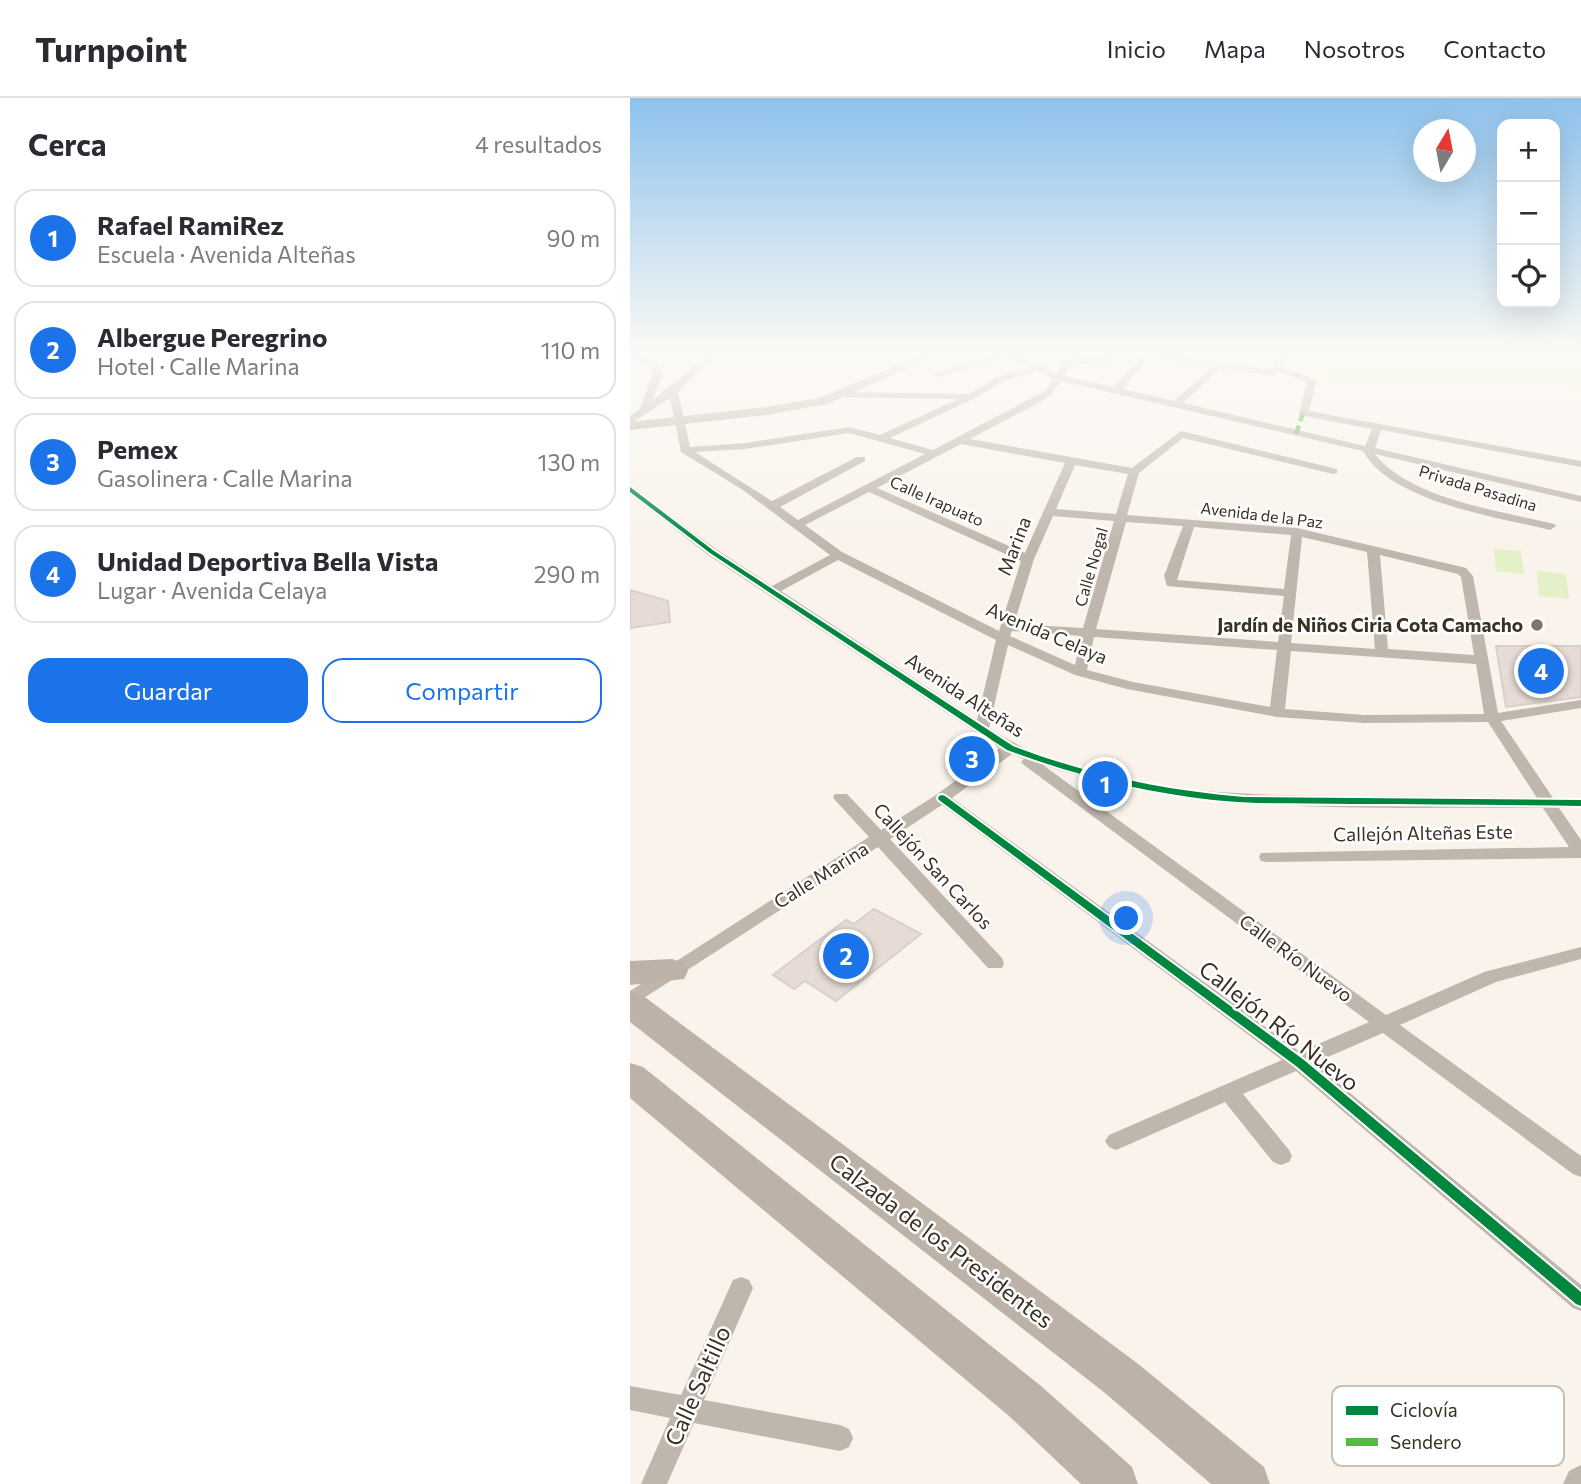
<!DOCTYPE html>
<html lang="es">
<head>
<meta charset="utf-8">
<style>
	:root { --surface:#fff; --page:#f2f2f3; --text:#2b2b33; --muted:#7c7c81; --line:#e1e1e2; --accent:#1a73e8 }
	body { margin:0; font-family:Commissioner,sans-serif; background:var(--page); color:var(--text) }
	.controls { position:absolute; right:21px; top:21px; display:grid; overflow:hidden; border-radius:14px; box-shadow:0 7px 28px #0002 }
	.controls button { width:63px; height:63px; display:grid; place-items:center; padding:0; border:0; border-bottom:2px solid var(--line); background:var(--surface); color:var(--text); font:35px sans-serif }
	.compass { position:absolute; left:783px; top:21px; width:63px; height:63px; border-radius:50%; background:var(--surface); box-shadow:0 7px 28px #0002; rotate:10deg }
	.you { position:absolute; left:497px; top:821px; width:24px; height:24px; margin:-18px; border:5px solid #fff; border-radius:50%; background:#1a73e8; box-shadow:0 0 0 10px #1a73e833 }
	.badge { display:grid; place-items:center; width:46px; height:46px; border-radius:50%; background:var(--accent); color:#fff; font-size:23px; font-weight:700 }
	.pin { position:absolute; translate:-50% -50%; border:4px solid #fff; box-shadow:0 2px 7px #0006 }
	.list { margin:0; padding:0; list-style:none }
	h2 { display:flex; justify-content:space-between; align-items:center; height:91px; margin:0; padding:0 28px; font-size:30px }
	h2 small { font-size:23px; font-weight:400; color:var(--muted) }
	.list li { display:grid; grid-template-columns:46px 1fr auto; gap:21px; align-items:center; box-sizing:border-box; height:98px; margin:0 14px 14px; padding:0 14px; border:2px solid var(--line); border-radius:21px }
	.list b { display:block; font-size:26px; white-space:nowrap }
	.list p { margin:0; font-size:23px; white-space:nowrap; color:var(--muted) }
	.list em { font-size:23px; font-style:normal; color:var(--muted) }
	.actions { display:flex; gap:14px; padding:21px 28px }
	.actions a { flex:1; padding:16px 0; border:2px solid var(--accent); border-radius:21px; text-align:center; font-size:24px; color:var(--accent) }
	.actions .main { background:var(--accent); color:#fff }
	.icon { flex:none; width:38px; height:38px; fill:none; stroke:currentColor; stroke-width:2; stroke-linecap:round; stroke-linejoin:round }
	.map { position:relative; flex:none; width:951px; height:1386px; overflow:hidden }
	header { display:flex; align-items:center; gap:42px; box-sizing:border-box; height:98px; padding:0 35px; background:var(--surface); border-bottom:2px solid var(--line) }
	header strong { font-size:33px }
	nav { display:flex; gap:38px; margin-inline-start:auto; font-size:24px }
	main { display:flex }
	aside { flex:1; background:var(--surface) }
	.map>svg:first-child { display:block }
</style>
</head>
<body>
<header>
<strong>Turnpoint</strong>
<nav><a>Inicio</a><a>Mapa</a><a>Nosotros</a><a>Contacto</a></nav>
</header>
<main>
<aside>
<h2>Cerca<small>4 resultados</small></h2>
<ul class="list">
<li><span class="badge">1</span><div><b>Rafael RamiRez</b><p>Escuela · Avenida Alteñas</p></div><em>90 m</em></li>
<li><span class="badge">2</span><div><b>Albergue Peregrino</b><p>Hotel · Calle Marina</p></div><em>110 m</em></li>
<li><span class="badge">3</span><div><b>Pemex</b><p>Gasolinera · Calle Marina</p></div><em>130 m</em></li>
<li><span class="badge">4</span><div><b>Unidad Deportiva Bella Vista</b><p>Lugar · Avenida Celaya</p></div><em>290 m</em></li>
</ul>
<div class="actions"><a class="main">Guardar</a><a>Compartir</a></div>
</aside>
<div class="map">
<svg width="951" height="1386" viewBox="0 0 951 1386">
	<rect width="100%" height="100%" fill="#f9f3ec"/>
	<g fill="#e4f0c7">
		<path d="M 660,254 L 922,254 L 951,261 L 951,290 L 925,285 L 726,287 C 698,283 682,270 657,266 Z"/>
		<path d="M 864,451 L 891,453 L 894,476 L 866,473 Z"/>
		<path d="M 907,473 L 936,476 L 939,501 L 909,498 Z"/>
	</g>
	<g fill="#e6dbd5" stroke="#dad0ca" stroke-width="2">
		<path d="M 0,492 L 38,503 L 40,524 L 0,530 Z"/>
		<path d="M 866,548 L 951,548 L 951,599 L 876,609 Z"/>
		<path d="M 354,653 L 356,657 L 343,666 L 329,669 L 325,657 Z"/>
		<path d="M 244,811 L 291,836 L 206,903 L 175,883 L 164,891 L 143,877 L 216,822 L 224,826 Z"/>
	</g>
	<g fill="none" stroke-linecap="round" stroke-linejoin="round">
		<g fill="#bfb7ae" fill-rule="evenodd">
			<path d="M 0,254 L 26,265 L 33,275 L 23,302 L 81,254 L 91,254 L 48,294 L 60,349 L 115,345 L 219,329 L 250,337 L 328,301 L 212,299 L 209,298 L 209,294 L 339,296 L 367,279 L 400,270 L 377,259 L 308,279 L 303,276 L 375,254 L 388,254 L 386,256 L 409,267 L 415,267 L 416,270 L 427,275 L 433,267 L 429,265 L 431,263 L 437,262 L 443,254 L 452,254 L 447,261 L 476,258 L 489,254 L 520,254 L 640,272 L 650,254 L 658,254 L 653,269 L 687,282 L 679,313 L 951,363 L 951,369 L 751,332 L 745,350 L 951,398 L 951,404 L 745,356 C 779,401 872,413 924,426 L 926,428 L 920,432 C 867,419 761,404 733,353 L 431,283 L 421,297 L 412,303 L 340,341 L 502,370 L 551,333 L 707,371 L 707,375 L 703,376 L 553,340 L 509,375 L 497,417 L 667,430 L 836,470 L 843,478 L 868,615 L 951,602 L 951,610 L 871,623 L 923,700 L 951,700 L 951,710 L 929,710 L 951,742 L 951,760 L 637,764 L 631,763 L 629,759 L 631,755 L 939,749 L 913,710 C 746,708 575,720 413,667 L 756,917 L 854,874 L 951,849 L 951,861 L 866,884 L 770,927 L 951,1058 L 951,1079 L 943,1076 L 753,935 L 684,965 L 951,1187 L 951,1213 L 943,1210 L 666,973 L 613,996 L 659,1052 L 662,1058 L 659,1064 L 651,1067 L 643,1064 L 595,1004 L 493,1049 L 486,1052 L 479,1049 L 475,1043 L 479,1037 L 652,962 L 312,707 L 260,741 L 372,860 L 374,865 L 372,870 L 358,870 L 248,749 L 0,909 L 0,893 L 239,739 L 205,702 L 203,699 L 205,696 L 217,696 L 251,732 L 306,697 L 370,650 L 78,457 L 0,396 L 0,388 L 86,451 L 142,488 L 200,457 L 113,392 L 51,354 L 40,300 L 0,326 L 0,318 L 10,311 L 23,275 L 20,269 L 0,260 ZM 500,254 L 511,258 L 484,289 L 435,278 L 442,267 L 478,264 ZM 519,259 L 582,269 L 544,303 L 493,291 ZM 591,270 L 642,278 L 649,274 L 677,283 L 669,317 L 742,331 L 735,348 L 553,305 ZM 407,273 L 423,281 L 415,293 L 303,352 L 260,340 L 345,300 L 373,283 ZM 219,335 L 295,356 L 168,422 L 150,409 L 235,363 L 235,359 L 227,359 L 142,403 L 65,354 L 115,351 ZM 331,346 L 435,365 L 395,455 L 247,390 ZM 445,367 L 498,376 L 486,416 L 426,411 ZM 239,394 L 391,463 L 369,533 L 212,454 L 175,427 ZM 423,418 L 484,423 L 453,530 L 384,526 L 404,461 ZM 496,424 L 553,428 L 534,478 L 537,488 L 654,498 L 648,544 L 466,531 ZM 564,429 L 661,437 L 654,491 L 547,482 ZM 672,439 L 737,454 L 745,551 L 661,545 ZM 750,457 L 828,476 L 831,479 L 844,557 L 758,551 ZM 208,462 L 366,542 L 347,622 L 151,493 ZM 382,533 L 451,538 L 445,567 L 380,538 ZM 464,539 L 647,552 L 640,609 L 503,584 L 457,572 ZM 378,547 L 445,577 L 497,591 L 647,619 L 734,625 L 858,624 L 907,700 C 844,699 782,699 720,698 C 604,697 460,696 359,630 ZM 661,553 L 846,566 L 854,616 L 734,617 L 655,611 ZM 382,656 L 394,661 L 391,664 L 394,667 L 739,924 L 670,954 L 322,700 Z"/>
			<path d="M 111,1179 L 119,1182 L 123,1190 L 74,1302 L 210,1327 L 219,1331 L 223,1340 L 219,1349 L 210,1353 L 64,1325 L 37,1386 L 11,1386 L 40,1320 L 0,1312 L 0,1288 L 51,1297 L 103,1182 Z"/>
		</g>
		<g fill="#beb6ab" fill-rule="evenodd">
			<path d="M 299,254 L 314,254 L 197,306 L 136,317 L 0,332 L 0,324 L 136,309 L 189,300 Z"/>
			<path d="M 951,1367 L 951,1386 L 933,1386 L 939,1373 Z"/>
		</g>
		<g fill="#bdb2a8" fill-rule="evenodd">
			<path d="M 42,861 L 54,865 L 58,873 L 54,881 L 0,887 L 0,863 Z"/>
			<path d="M 0,893 L 12,897 L 507,1265 L 634,1369 L 640,1386 L 581,1386 L 475,1295 L 0,924 Z"/>
			<path d="M 0,965 L 13,969 L 411,1288 L 502,1369 L 508,1386 L 451,1386 L 379,1318 L 0,1000 Z"/>
		</g>
		<path stroke="#58b947" stroke-width="4.5" stroke-dasharray="9 4.5" stroke-linecap="butt" d="M 666,336 L 673,315"/>
		<g stroke="#fff" stroke-width="4">
			<g id="cycleway">
				<path d="M 0,389 L 84,453 L 383,648 C 459,677 533,692 614,699 L 951,702 L 951,708 C 875,707 798,706 722,706 C 676,705 629,707 583,702 C 512,694 444,677 377,652 L 80,455 L 0,394 Z"/>
				<path d="M 312,697 L 315,698 L 674,962 L 951,1194 L 951,1208 L 946,1206 L 666,968 L 309,702 L 308,700 L 309,698 Z"/>
			</g>
		</g>
		<use href="#cycleway" fill="#00873e" fill-rule="evenodd"/>
	</g>
	<linearGradient id="sky" x2="0" y2="1"><stop stop-color="#8ec2ec"/><stop offset="0.57" stop-color="#fcfaf6"/><stop offset="1" stop-color="#fcfaf6" stop-opacity="0"/></linearGradient>
	<rect width="951" height="448" fill="url(#sky)"/>
	<circle fill="#7d746a" stroke="#fff" stroke-width="2.5" cx="907" cy="527" r="7"/>
	<g text-anchor="middle" stroke-width="5" stroke-linejoin="round" paint-order="stroke">
		<g font-size="16" fill="#3a3024" stroke="#fff">
			<text transform="translate(848 390) rotate(17)" y="6">Privada Pasadina</text>
			<text transform="translate(307 403) rotate(24)" y="6">Calle Irapuato</text>
			<text transform="translate(632 417) rotate(7)" y="6">Avenida de la Paz</text>
			<text transform="translate(461 469) rotate(-74)" y="6">Calle Nogal</text>
		</g>
		<g font-size="19" fill="#3a3024" stroke="#fff">
			<text transform="translate(384 448) rotate(-69)" y="7">Marina</text>
			<text transform="translate(417 535) rotate(23)" y="7">Avenida Celaya</text>
			<text transform="translate(335 597) rotate(33)" y="7">Avenida Alteñas</text>
			<text transform="translate(793 735) rotate(-1)" y="7">Callejón Alteñas Este</text>
			<text transform="translate(303 768) rotate(47)" y="7">Callejón San Carlos</text>
			<text transform="translate(191 777) rotate(-32)" y="7">Calle Marina</text>
			<text transform="translate(666 860) rotate(36)" y="7">Calle Río Nuevo</text>
		</g>
		<g font-size="19" font-weight="bold" fill="#3a3024" stroke="#fff" text-anchor="end">
			<text x="893" y="534">Jardín de Niños Ciria Cota Camacho</text>
		</g>
		<g font-size="23" fill="#3a3024" stroke="#fff">
			<text transform="translate(649 928) rotate(38)" y="8">Callejón Río Nuevo</text>
			<text transform="translate(311 1143) rotate(37)" y="8">Calzada de los Presidentes</text>
			<text transform="translate(68 1288) rotate(-66)" y="8">Calle Saltillo</text>
		</g>
	</g>
	<rect x="702" y="1288" width="232" height="80" rx="10" fill="#fff" stroke="#c4c1bd" stroke-width="2"/>
	<rect x="716" y="1308" width="32" height="9" fill="#00873e"/>
	<rect x="716" y="1340" width="32" height="8" fill="#58b947"/>
	<g font-size="19" fill="#3a3024">
		<text x="760" y="1319">Ciclovía</text>
		<text x="760" y="1351">Sendero</text>
	</g>
</svg>
<div class="controls">
<button>+</button>
<button>−</button>
<button><svg class="icon" aria-label="locate" viewBox="0 0 24 24"><circle cx="12" cy="12" r="6"/><path d="M12 2v4M12 18v4M2 12h4M18 12h4"/></svg></button>
</div>
<svg class="compass" viewBox="-18 -18 36 36"><path d="M0-13l5 13h-10z" fill="#e53935"/><path d="M0 13l5-13h-10z" fill="#7c7c81"/></svg>
<div class="you"></div>
<div class="pin badge" style="left:475px;top:686px">1</div>
<div class="pin badge" style="left:216px;top:858px">2</div>
<div class="pin badge" style="left:342px;top:661px">3</div>
<div class="pin badge" style="left:911px;top:573px">4</div>
</div>
</main>
</body>
</html>
